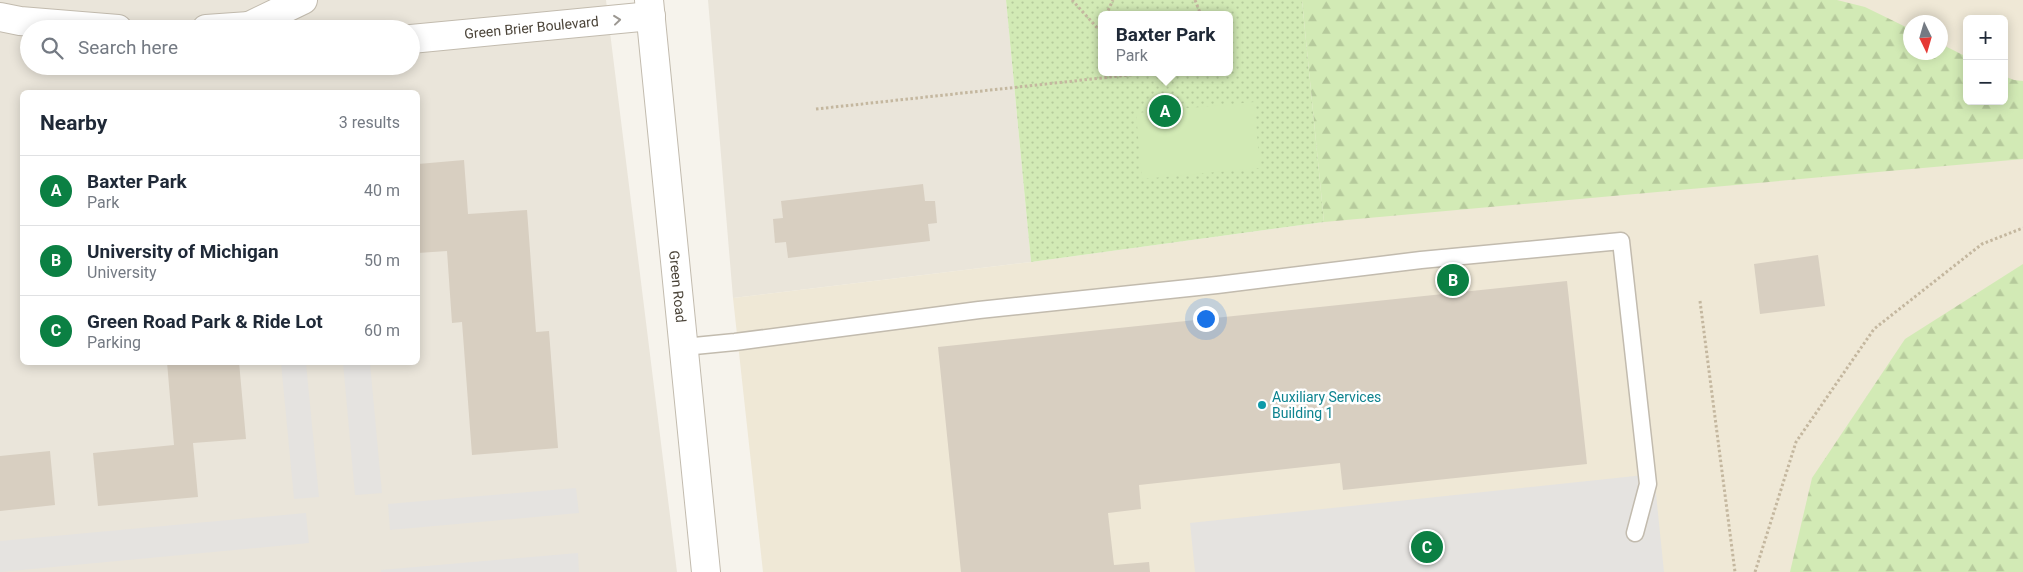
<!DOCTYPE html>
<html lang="en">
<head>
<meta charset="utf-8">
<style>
	:root { --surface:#fff; --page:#f6f6f7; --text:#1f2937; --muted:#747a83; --line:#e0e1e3; --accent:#0b8043 }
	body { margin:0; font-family:Roboto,sans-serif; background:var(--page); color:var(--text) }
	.controls { position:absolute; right:15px; top:15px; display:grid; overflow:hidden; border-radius:8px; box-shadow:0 2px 12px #0003 }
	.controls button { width:45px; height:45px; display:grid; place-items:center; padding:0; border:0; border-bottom:1px solid var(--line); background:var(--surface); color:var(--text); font:25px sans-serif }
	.compass { position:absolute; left:1903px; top:15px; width:45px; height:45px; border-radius:50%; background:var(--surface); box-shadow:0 2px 12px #0003; rotate:175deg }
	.you { position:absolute; left:1205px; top:318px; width:18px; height:18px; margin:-12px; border:4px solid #fff; border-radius:50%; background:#1a73e8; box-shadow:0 0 0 8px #1a73e833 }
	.badge { display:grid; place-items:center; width:32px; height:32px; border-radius:50%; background:var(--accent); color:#fff; font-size:16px; font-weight:700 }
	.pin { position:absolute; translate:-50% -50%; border:2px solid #fff; box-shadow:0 1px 5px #0006 }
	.popup { position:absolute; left:1098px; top:11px; width:135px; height:65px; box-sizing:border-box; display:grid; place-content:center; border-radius:8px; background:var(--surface); filter:drop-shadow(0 1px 4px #0005); font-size:16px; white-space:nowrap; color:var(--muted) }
	.popup b { font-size:19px; color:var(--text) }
	.popup::after { content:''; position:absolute; left:50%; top:100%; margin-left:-10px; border:10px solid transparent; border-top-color:var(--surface) }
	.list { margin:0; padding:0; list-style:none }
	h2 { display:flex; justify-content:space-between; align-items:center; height:65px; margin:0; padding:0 20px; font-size:21px }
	h2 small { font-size:16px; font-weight:400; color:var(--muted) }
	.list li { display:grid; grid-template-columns:32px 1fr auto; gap:15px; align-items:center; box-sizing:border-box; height:70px; padding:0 20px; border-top:1px solid var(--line) }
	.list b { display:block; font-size:19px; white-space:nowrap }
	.list p { margin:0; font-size:16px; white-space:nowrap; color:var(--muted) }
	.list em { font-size:16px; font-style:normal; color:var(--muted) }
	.icon { flex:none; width:28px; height:28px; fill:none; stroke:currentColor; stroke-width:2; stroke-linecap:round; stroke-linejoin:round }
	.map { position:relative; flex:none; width:2023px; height:572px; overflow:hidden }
	.search { position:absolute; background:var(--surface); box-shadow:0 2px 12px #0003; left:20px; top:20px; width:400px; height:55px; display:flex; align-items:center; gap:12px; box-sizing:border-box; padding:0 18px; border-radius:28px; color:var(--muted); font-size:19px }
	.panel { position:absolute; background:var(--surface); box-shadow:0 2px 12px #0003; left:20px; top:90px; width:400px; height:275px; border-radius:8px }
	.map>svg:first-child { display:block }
</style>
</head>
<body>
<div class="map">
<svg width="2023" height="572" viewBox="0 0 2023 572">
	<defs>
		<pattern id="grass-dots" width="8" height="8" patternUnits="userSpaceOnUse" patternTransform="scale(1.25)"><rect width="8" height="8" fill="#d2eab5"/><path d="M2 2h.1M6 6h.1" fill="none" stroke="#b6ca9c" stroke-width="1.8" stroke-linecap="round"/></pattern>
		<pattern id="forest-firs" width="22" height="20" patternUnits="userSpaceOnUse" patternTransform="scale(1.25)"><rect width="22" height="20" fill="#d2eab5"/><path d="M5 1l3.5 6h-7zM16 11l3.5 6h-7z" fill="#b6ca9c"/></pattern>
	</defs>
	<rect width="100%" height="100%" fill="#f6f3ec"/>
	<g fill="#eae5da" fill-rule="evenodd">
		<path d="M 0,0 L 606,0 L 677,572 L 0,572 ZM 29,29 L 411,29 L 411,66 L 29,66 ZM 22,92 L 418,92 L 418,362 L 22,362 Z"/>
		<path d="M 708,0 L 1006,0 L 1031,262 L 733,298 Z"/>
	</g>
	<path fill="#efe8d6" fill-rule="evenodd" d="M 1302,0 L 2023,0 L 2023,572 L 763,572 L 733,298 L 1031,262 L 1324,222 ZM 1967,19 L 2004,19 L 2004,101 L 1967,101 ZM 1910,22 L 1940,22 L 1940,52 L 1910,52 Z"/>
	<path fill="url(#grass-dots)" fill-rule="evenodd" d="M 1006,0 L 1302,0 L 1324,222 L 1031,262 ZM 1101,15 L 1229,15 L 1229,72 L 1101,72 Z"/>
	<g fill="url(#forest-firs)">
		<path d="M 1302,0 L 1837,0 L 1865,7 L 1910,29 L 1910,52 L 1940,52 L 1941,44 L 1967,57 L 1967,101 L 2004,101 L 2004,76 L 2014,80 L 2023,81 L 2023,159 L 1324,222 Z"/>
		<path d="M 2023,264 L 2023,572 L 1790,572 L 1812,478 L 1905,339 Z"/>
	</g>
	<path fill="#d2eab5" d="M 1254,102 L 1260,168 L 1142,179 L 1136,113 Z"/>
	<g fill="#e5e3e0">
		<path d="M 281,363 L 306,363 L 319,497 L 294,499 Z"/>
		<path d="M 343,363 L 370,363 L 382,493 L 355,495 Z"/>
		<path d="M 1654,474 L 1664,572 L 1195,572 L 1190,523 Z"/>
		<path d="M 576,488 L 579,513 L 390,530 L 388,504 Z"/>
		<path d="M 306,513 L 309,543 L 0,572 L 0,541 Z"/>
		<path d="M 578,553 L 579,572 L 381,572 L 381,570 Z"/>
	</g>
	<g fill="#d8cfc1">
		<path d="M 464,160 L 468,214 L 527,210 L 536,332 L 549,331 L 558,448 L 472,455 L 462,322 L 452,323 L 447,251 L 418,253 L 418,164 Z"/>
		<path d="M 923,184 L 925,201 L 935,201 L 937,223 L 928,224 L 930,241 L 788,258 L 786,242 L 775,243 L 773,219 L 783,218 L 781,201 Z"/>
		<path d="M 1818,255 L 1825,306 L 1760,314 L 1754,264 Z"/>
		<path d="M 1567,281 L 1587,464 L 1343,490 L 1340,463 L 1139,485 L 1141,509 L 1108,513 L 1114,565 L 1149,562 L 1150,572 L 961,572 L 938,347 Z"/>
		<path d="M 167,362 L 239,362 L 246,439 L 193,443 L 198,497 L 98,506 L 93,453 L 174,445 Z"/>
		<path d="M 50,451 L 55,505 L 0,511 L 0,456 Z"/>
	</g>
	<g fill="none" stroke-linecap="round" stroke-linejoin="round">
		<g stroke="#c2bbae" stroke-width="19">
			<path id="service" d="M 684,347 L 735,342 L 979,310 L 1217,285 L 1421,260 L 1621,241 L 1648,484 L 1635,533"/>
		</g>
		<g stroke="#c2bbae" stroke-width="30">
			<g id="minor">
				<path d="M 0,17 L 20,21 L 118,29"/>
				<path d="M 249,26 L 303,0"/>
				<path d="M 206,29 L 249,26 L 260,29"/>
				<path id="s1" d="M 411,39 L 651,16"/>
			</g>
		</g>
		<g stroke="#c2bbae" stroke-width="30">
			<g id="tertiary">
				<path id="s2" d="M 649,0 L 706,572"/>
			</g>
		</g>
		<g stroke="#c4b79f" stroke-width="3" stroke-dasharray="2.5 2.5" stroke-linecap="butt">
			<path d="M 1072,0 L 1101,32"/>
			<path d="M 1195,0 L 1201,15"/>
			<path d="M 1106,15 L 1113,0"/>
			<path d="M 816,109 L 1138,74 L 1173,72"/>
			<path d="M 1700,301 L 1735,572"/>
			<path d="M 1755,572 L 1796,442 L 1874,329 L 1982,244 L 2023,228"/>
		</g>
		<use href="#service" stroke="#fff" stroke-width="16"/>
		<use href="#minor" stroke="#fff" stroke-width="28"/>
		<use href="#tertiary" stroke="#fff" stroke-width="28"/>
	</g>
	<defs><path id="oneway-chevron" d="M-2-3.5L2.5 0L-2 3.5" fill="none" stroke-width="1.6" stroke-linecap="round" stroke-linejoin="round" transform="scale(1.25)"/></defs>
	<use stroke="#9c9892" href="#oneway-chevron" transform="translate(617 20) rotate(-6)"/>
	<circle fill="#0f9aa8" stroke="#fff" stroke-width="2" cx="1262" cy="405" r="5"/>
	<g text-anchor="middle" stroke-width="5" stroke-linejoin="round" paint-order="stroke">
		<g font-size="14" fill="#4b4439" stroke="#fff">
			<text dy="5" stroke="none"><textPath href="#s1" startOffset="121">Green Brier Boulevard</textPath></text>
			<text dy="5" stroke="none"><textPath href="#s2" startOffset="288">Green Road</textPath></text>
		</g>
		<g font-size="14" fill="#0d838f" stroke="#fff" text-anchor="start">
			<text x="1272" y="402">Auxiliary Services<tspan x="1272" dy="16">Building 1</tspan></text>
		</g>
	</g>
</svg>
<div class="controls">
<button>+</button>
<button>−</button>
</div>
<svg class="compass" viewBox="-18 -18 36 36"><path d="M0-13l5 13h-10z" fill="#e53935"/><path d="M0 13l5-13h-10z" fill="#747a83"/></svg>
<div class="you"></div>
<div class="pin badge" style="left:1165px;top:111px">A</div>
<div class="popup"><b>Baxter Park</b>Park</div>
<div class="pin badge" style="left:1453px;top:280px">B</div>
<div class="pin badge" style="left:1427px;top:547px">C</div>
<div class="search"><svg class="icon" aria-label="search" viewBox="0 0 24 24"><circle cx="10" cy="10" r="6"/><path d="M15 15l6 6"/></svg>Search here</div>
<section class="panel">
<h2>Nearby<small>3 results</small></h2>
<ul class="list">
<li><span class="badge">A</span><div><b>Baxter Park</b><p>Park</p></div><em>40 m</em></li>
<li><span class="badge">B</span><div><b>University of Michigan</b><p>University</p></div><em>50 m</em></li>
<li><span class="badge">C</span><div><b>Green Road Park &amp; Ride Lot</b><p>Parking</p></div><em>60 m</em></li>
</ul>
</section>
</div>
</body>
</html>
